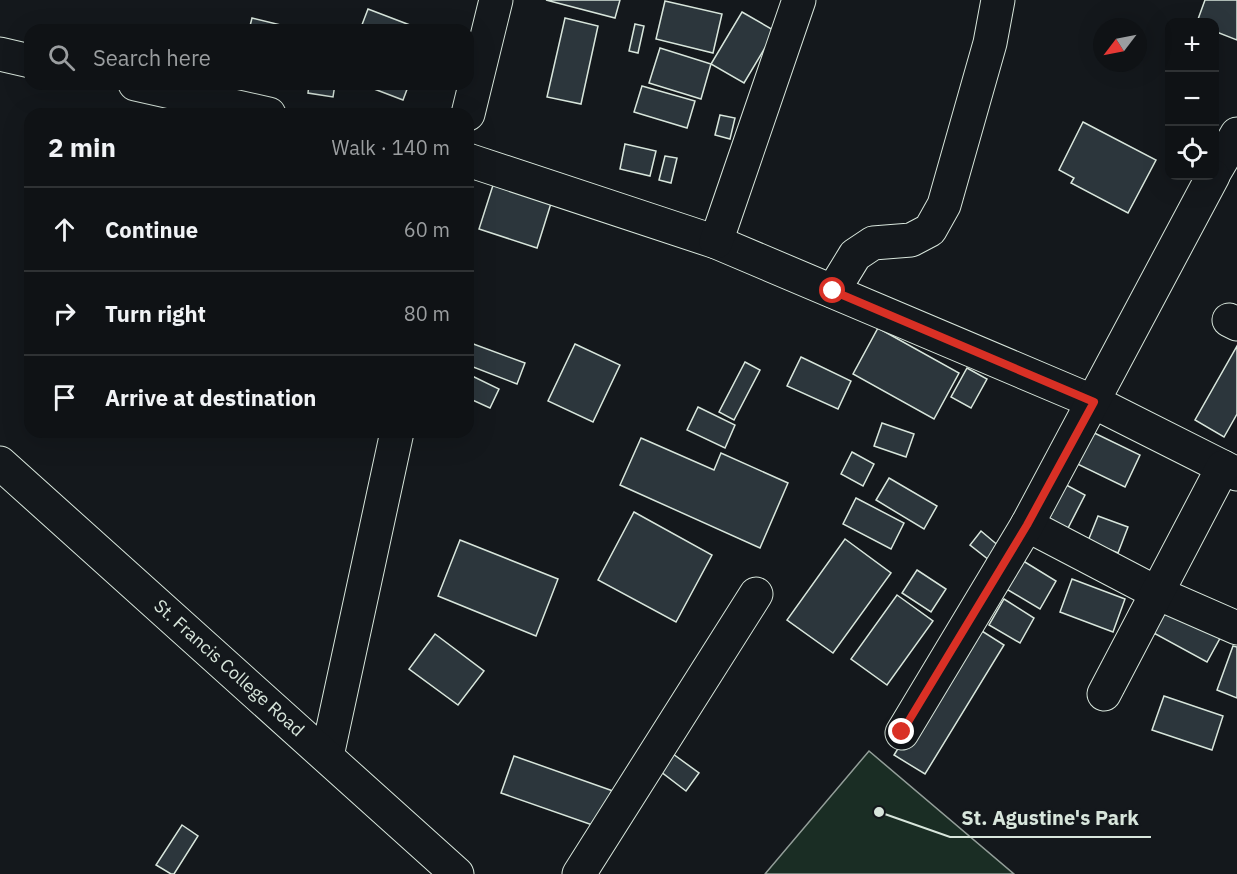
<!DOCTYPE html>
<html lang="en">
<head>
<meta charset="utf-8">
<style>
	:root { --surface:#0f1215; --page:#1d2022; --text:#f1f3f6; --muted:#9b9ea0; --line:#2f3234 }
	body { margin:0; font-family:"IBM Plex Sans",sans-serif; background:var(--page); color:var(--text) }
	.controls { position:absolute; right:18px; top:18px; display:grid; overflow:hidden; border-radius:12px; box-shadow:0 6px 24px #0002 }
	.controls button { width:54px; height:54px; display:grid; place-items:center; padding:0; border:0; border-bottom:2px solid var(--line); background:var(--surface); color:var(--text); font:30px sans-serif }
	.compass { position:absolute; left:1093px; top:18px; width:54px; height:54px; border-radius:50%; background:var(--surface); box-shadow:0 6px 24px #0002; rotate:238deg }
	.stop { position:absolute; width:18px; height:18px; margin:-14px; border:4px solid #d93025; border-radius:50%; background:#fff }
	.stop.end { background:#d93025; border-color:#fff; box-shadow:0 2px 6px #0008 }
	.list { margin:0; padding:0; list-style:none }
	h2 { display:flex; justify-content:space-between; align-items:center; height:78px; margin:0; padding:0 24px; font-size:26px }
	h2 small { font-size:20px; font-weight:400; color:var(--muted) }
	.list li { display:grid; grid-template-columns:39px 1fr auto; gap:18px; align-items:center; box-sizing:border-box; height:84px; padding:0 24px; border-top:2px solid var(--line) }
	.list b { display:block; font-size:22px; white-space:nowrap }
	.list em { font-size:20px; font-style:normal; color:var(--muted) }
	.icon { flex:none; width:33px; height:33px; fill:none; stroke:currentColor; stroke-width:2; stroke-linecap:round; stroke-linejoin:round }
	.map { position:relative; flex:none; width:1237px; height:874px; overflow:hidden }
	.search { position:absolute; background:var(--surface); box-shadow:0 6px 24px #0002; left:24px; top:24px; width:450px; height:66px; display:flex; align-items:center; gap:15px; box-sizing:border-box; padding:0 21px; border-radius:18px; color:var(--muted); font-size:22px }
	.panel { position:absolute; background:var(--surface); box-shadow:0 6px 24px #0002; left:24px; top:108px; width:450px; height:330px; border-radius:18px }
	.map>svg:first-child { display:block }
</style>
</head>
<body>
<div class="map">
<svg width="1237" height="874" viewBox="0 0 1237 874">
	<rect width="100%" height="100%" fill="#14181c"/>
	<path fill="#1a2d24" stroke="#939e99" stroke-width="1.5" d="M 869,751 L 1014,874 L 765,874 Z"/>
	<g fill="#2c363c" stroke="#d8e6dc" stroke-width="1.5">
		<path d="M 546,0 L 620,0 L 615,18 Z"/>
		<path d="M 1205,0 L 1237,0 L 1237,40 L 1214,31 L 1214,22 L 1197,22 Z"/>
		<path d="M 665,1 L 722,14 L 713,53 L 656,39 Z"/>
		<path d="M 368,9 L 423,30 L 360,30 Z"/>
		<path d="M 742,12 L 775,31 L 744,83 L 711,64 Z"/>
		<path d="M 252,18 L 285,26 L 284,30 L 249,30 Z"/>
		<path d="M 565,18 L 598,26 L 581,104 L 547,97 Z"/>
		<path d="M 635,24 L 644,26 L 638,53 L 629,51 Z"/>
		<path d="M 660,48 L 711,64 L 701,99 L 649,83 Z"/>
		<path d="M 309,84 L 335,84 L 333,97 L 308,93 Z"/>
		<path d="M 361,84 L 409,84 L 403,100 Z"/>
		<path d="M 642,86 L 695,101 L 687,128 L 634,112 Z"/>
		<path d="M 720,115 L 735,118 L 730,139 L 715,135 Z"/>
		<path d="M 1083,122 L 1156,160 L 1128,213 L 1071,183 L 1074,178 L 1059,170 Z"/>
		<path d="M 625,144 L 656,151 L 650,176 L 620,169 Z"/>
		<path d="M 665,156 L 677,158 L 671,183 L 659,180 Z"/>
		<path d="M 495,179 L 553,197 L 537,248 L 479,229 Z"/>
		<path d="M 878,328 L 959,373 L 934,419 L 853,374 Z"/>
		<path d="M 468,342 L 525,363 L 517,384 L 468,365 Z"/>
		<path d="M 575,344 L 620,365 L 593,422 L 548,401 Z"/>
		<path d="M 1237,346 L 1237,414 L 1224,437 L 1195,420 Z"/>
		<path d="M 801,357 L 851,381 L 838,409 L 787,386 Z"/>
		<path d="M 745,362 L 760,370 L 734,420 L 719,412 Z"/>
		<path d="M 967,368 L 987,379 L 971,408 L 951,397 Z"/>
		<path d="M 468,374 L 499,389 L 490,408 L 468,398 Z"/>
		<path d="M 698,407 L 735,425 L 725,448 L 687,430 Z"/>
		<path d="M 882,423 L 914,434 L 906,457 L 874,446 Z"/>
		<path d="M 1084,428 L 1140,455 L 1125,487 L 1069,460 Z"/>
		<path d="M 641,438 L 714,470 L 721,453 L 788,483 L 760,548 L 620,485 Z"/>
		<path d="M 852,452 L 874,464 L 863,486 L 841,474 Z"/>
		<path d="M 889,478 L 937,506 L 924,529 L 876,500 Z"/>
		<path d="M 1057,480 L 1085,495 L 1066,532 L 1037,518 Z"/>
		<path d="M 856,498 L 904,523 L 891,549 L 843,524 Z"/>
		<path d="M 634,512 L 712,555 L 676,622 L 598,580 Z"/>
		<path d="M 1098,516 L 1128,527 L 1118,553 L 1088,541 Z"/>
		<path d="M 981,531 L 1000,547 L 989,560 L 970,545 Z"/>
		<path d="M 845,539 L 891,573 L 833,653 L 787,620 Z"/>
		<path d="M 460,540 L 558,579 L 536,636 L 438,596 Z"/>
		<path d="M 1020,559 L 1056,581 L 1040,609 L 1003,587 Z"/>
		<path d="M 917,570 L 946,589 L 931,612 L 902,593 Z"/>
		<path d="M 1072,579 L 1125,599 L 1113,632 L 1060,612 Z"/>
		<path d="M 897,595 L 933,621 L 887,685 L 851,659 Z"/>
		<path d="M 1004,599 L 1034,618 L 1020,643 L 989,625 Z"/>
		<path d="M 1167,599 L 1224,631 L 1207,662 L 1150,631 Z"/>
		<path d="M 974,626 L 1004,645 L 925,774 L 894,755 Z"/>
		<path d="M 435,634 L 484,671 L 458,705 L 409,669 Z"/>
		<path d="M 1233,646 L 1237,647 L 1237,698 L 1217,690 Z"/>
		<path d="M 1164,696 L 1223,716 L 1212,750 L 1152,730 Z"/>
		<path d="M 669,751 L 699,773 L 686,791 L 656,768 Z"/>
		<path d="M 514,756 L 613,791 L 601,828 L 501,793 Z"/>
		<path d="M 182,825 L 198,836 L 174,874 L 171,874 L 156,865 Z"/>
	</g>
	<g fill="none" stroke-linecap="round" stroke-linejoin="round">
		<g stroke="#d8e6dc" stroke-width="35">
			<g id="minor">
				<path d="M 0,54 L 30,61"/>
				<path d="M 135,84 L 269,114"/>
				<path d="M 468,114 L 496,0"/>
				<path d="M 468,160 L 716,242 L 1094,402 L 1237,474"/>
				<path d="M 1214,173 L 1237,134"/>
				<path d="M 716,242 L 799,0"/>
				<path d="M 833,291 L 855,255 L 873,243 L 911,240 L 930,230 L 944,205 L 990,43 L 998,0"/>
				<path d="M 1229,320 L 1237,324"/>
				<path d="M 1027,525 L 1157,593 L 1237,628"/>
				<path d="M 1104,694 L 1223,467"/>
				<path d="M 902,733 L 1027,525 L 1213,176"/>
				<path d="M 327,756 L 397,432"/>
				<path d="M 579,874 L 756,594"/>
			</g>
		</g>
		<g stroke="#d8e6dc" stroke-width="35">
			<path id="major" d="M 0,463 L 457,874"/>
		</g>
		<use href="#minor" stroke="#14181c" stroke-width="33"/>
		<use href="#major" stroke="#14181c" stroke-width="33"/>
	</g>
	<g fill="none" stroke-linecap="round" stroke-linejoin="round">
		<path stroke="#d93025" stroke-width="8" d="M 833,291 L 1094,402 L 1027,525 L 902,732"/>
	</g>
	<g text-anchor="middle" stroke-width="4.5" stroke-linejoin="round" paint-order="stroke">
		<g font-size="18" fill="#d8e6dc" stroke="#14181c">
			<text transform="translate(229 668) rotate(42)" y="6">St. Francis College Road</text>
		</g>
	</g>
	<path fill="none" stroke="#d8e6dc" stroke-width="2" d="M879 812L950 837H1151"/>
	<circle fill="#d8e6dc" stroke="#14181c" stroke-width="2" cx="879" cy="812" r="6"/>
	<g font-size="20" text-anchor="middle" font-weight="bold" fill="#d8e6dc" stroke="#14181c" stroke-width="4.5" stroke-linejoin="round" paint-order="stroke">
		<text x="1050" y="825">St. Agustine's Park</text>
	</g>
</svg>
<div class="controls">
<button>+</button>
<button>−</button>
<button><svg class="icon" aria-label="locate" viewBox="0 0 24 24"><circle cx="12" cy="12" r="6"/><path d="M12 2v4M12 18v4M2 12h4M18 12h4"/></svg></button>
</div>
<svg class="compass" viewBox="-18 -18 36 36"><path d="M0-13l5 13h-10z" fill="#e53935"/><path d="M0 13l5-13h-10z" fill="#9b9ea0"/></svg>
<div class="stop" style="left:833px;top:291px"></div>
<div class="stop end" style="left:902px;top:732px"></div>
<div class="search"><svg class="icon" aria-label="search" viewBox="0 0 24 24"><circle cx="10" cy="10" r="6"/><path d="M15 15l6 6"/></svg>Search here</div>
<section class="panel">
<h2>2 min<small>Walk · 140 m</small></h2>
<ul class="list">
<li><svg class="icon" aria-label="ahead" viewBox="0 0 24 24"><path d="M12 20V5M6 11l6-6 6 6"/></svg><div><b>Continue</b></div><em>60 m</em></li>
<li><svg class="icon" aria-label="right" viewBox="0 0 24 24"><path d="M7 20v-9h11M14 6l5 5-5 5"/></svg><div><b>Turn right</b></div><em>80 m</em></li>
<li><svg class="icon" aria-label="arrive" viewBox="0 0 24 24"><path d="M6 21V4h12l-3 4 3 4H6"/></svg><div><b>Arrive at destination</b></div></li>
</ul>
</section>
</div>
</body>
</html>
